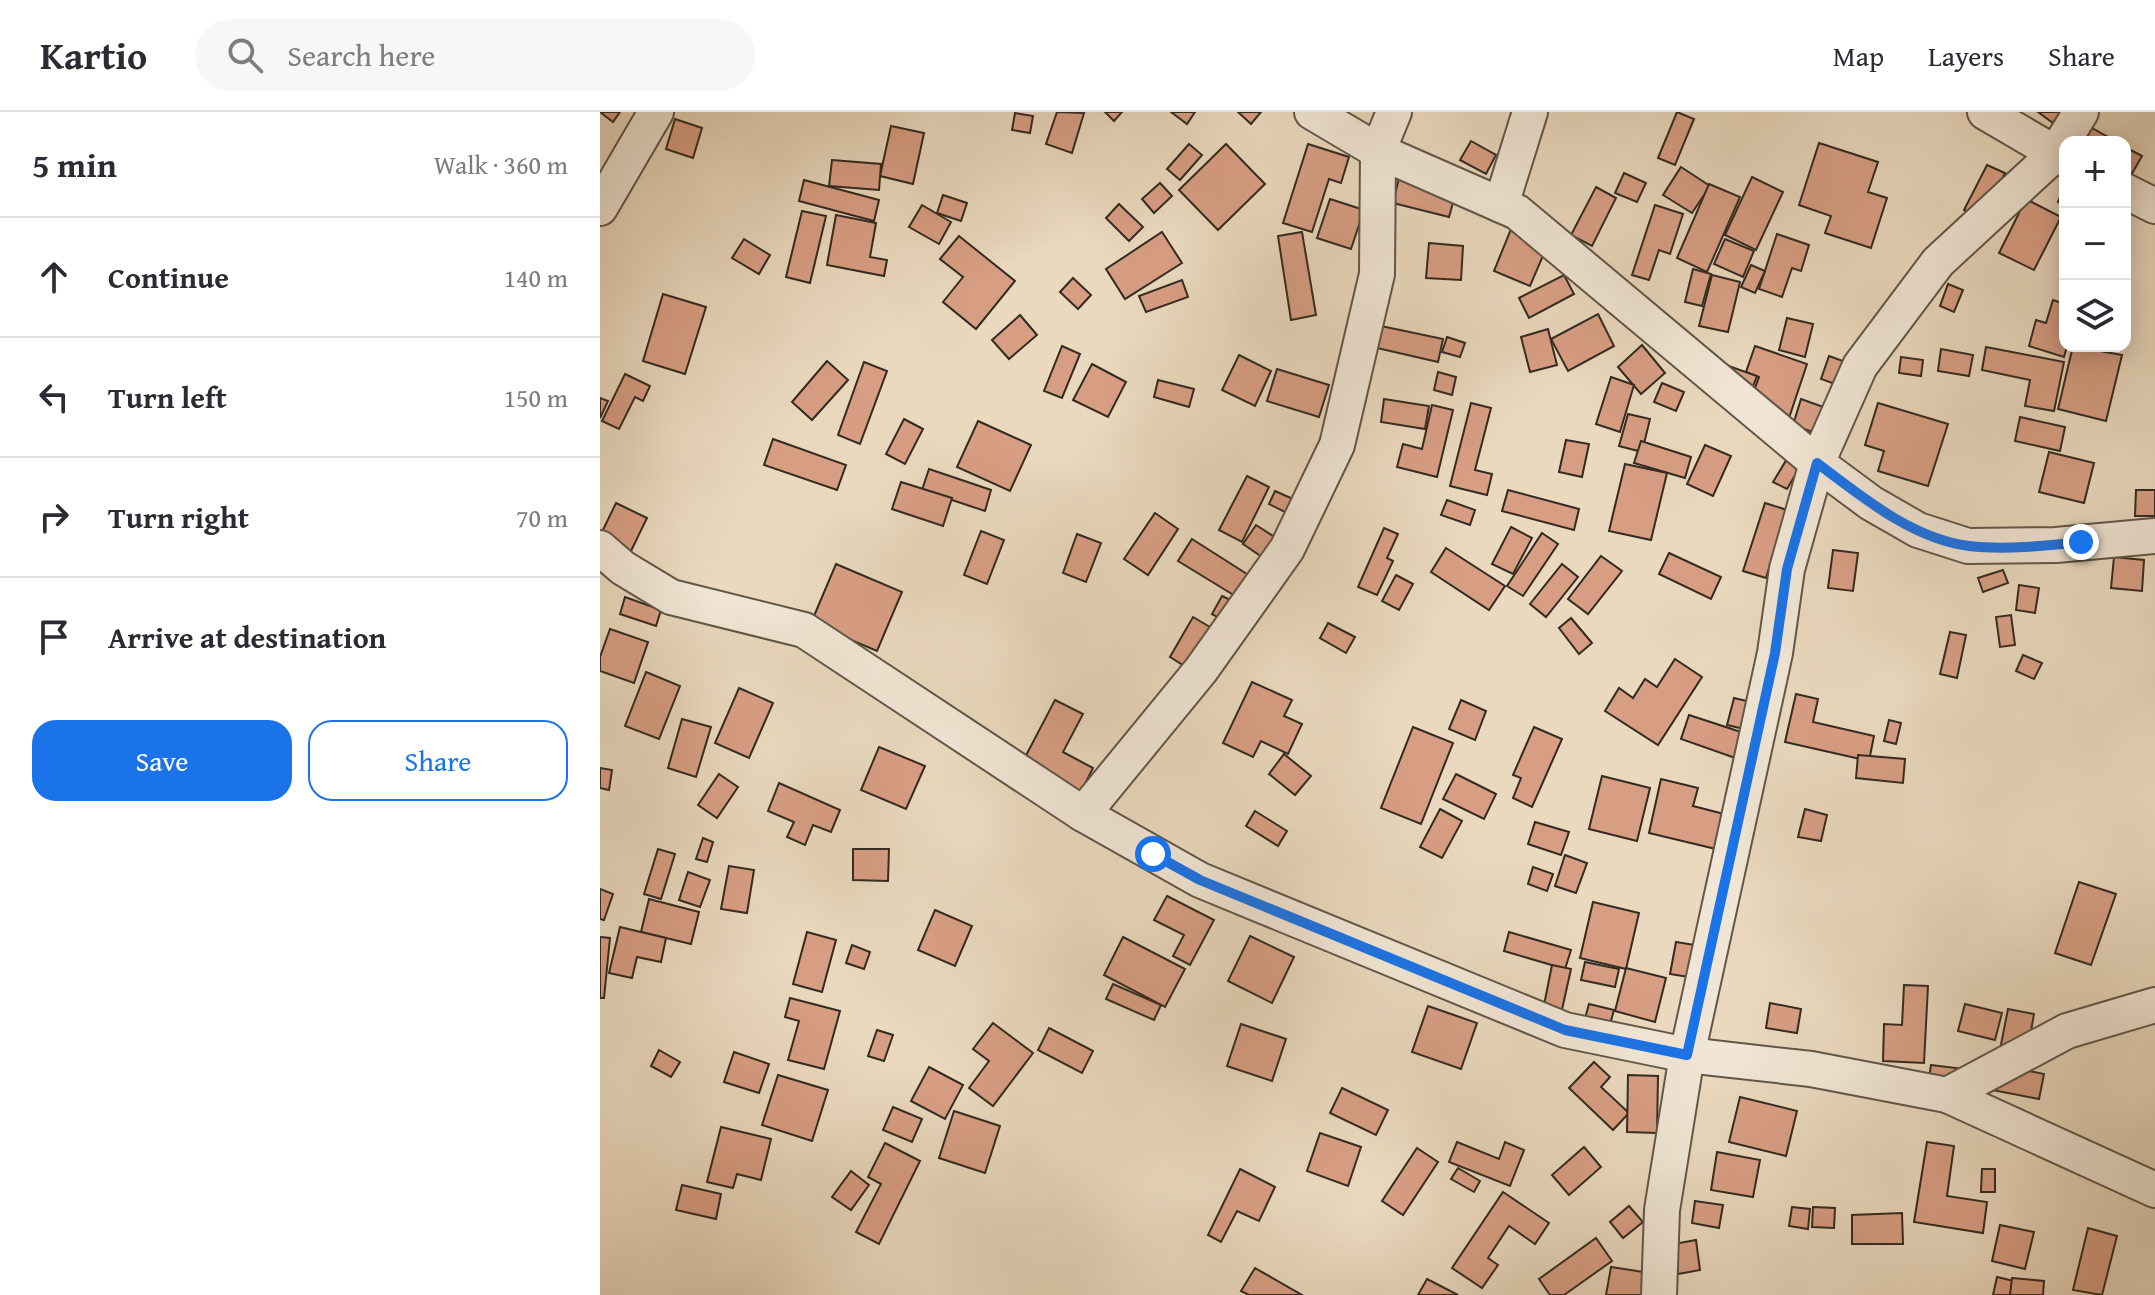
<!DOCTYPE html>
<html lang="en">
<head>
<meta charset="utf-8">
<style>
	:root { --surface:#fff; --page:#f7f7f7; --text:#2b2b33; --muted:#7c7c81; --line:#e1e1e2; --accent:#1a73e8 }
	body { margin:0; font-family:"Gentium Book Plus",serif; background:var(--page); color:var(--text) }
	.controls { position:absolute; right:24px; top:24px; display:grid; overflow:hidden; border-radius:16px; box-shadow:0 4px 20px #0003 }
	.controls button { width:72px; height:72px; display:grid; place-items:center; padding:0; border:0; border-bottom:2px solid var(--line); background:var(--surface); color:var(--text); font:40px sans-serif }
	.stop { position:absolute; width:24px; height:24px; margin:-18px; border:6px solid #1a73e8; border-radius:50%; background:#fff }
	.stop.end { background:#1a73e8; border-color:#fff; box-shadow:0 2px 8px #0008 }
	.list { margin:0; padding:0; list-style:none }
	h2 { display:flex; justify-content:space-between; align-items:center; height:104px; margin:0; padding:0 32px; font-size:34px }
	h2 small { font-size:26px; font-weight:400; color:var(--muted) }
	.list li { display:grid; grid-template-columns:52px 1fr auto; gap:24px; align-items:center; box-sizing:border-box; height:120px; padding:0 32px; border-top:2px solid var(--line) }
	.list b { display:block; font-size:30px; white-space:nowrap }
	.list em { font-size:26px; font-style:normal; color:var(--muted) }
	.actions { display:flex; gap:16px; padding:24px 32px }
	.actions a { flex:1; padding:18px 0; border:2px solid var(--accent); border-radius:24px; text-align:center; font-size:28px; color:var(--accent) }
	.actions .main { background:var(--accent); color:#fff }
	.icon { flex:none; width:44px; height:44px; fill:none; stroke:currentColor; stroke-width:2; stroke-linecap:round; stroke-linejoin:round }
	.map { position:relative; flex:none; width:1555px; height:1183px; overflow:hidden }
	header { display:flex; align-items:center; gap:48px; box-sizing:border-box; height:112px; padding:0 40px; background:var(--surface); border-bottom:2px solid var(--line) }
	header strong { font-size:38px }
	nav { display:flex; gap:44px; margin-inline-start:auto; font-size:28px }
	.search { width:560px; height:72px; background:var(--page); display:flex; align-items:center; gap:20px; box-sizing:border-box; padding:0 28px; border-radius:44px; color:var(--muted); font-size:30px }
	main { display:flex }
	aside { flex:1; background:var(--surface) }
	.map>svg:first-child { display:block }
</style>
</head>
<body>
<header>
<strong>Kartio</strong>
<div class="search"><svg class="icon" aria-label="search" viewBox="0 0 24 24"><circle cx="10" cy="10" r="6"/><path d="M15 15l6 6"/></svg>Search here</div>
<nav><a>Map</a><a>Layers</a><a>Share</a></nav>
</header>
<main>
<aside>
<h2>5 min<small>Walk · 360 m</small></h2>
<ul class="list">
<li><svg class="icon" aria-label="ahead" viewBox="0 0 24 24"><path d="M12 20V5M6 11l6-6 6 6"/></svg><div><b>Continue</b></div><em>140 m</em></li>
<li><svg class="icon" aria-label="left" viewBox="0 0 24 24"><path d="M17 20v-9H6M10 6l-5 5 5 5"/></svg><div><b>Turn left</b></div><em>150 m</em></li>
<li><svg class="icon" aria-label="right" viewBox="0 0 24 24"><path d="M7 20v-9h11M14 6l5 5-5 5"/></svg><div><b>Turn right</b></div><em>70 m</em></li>
<li><svg class="icon" aria-label="arrive" viewBox="0 0 24 24"><path d="M6 21V4h12l-3 4 3 4H6"/></svg><div><b>Arrive at destination</b></div></li>
</ul>
<div class="actions"><a class="main">Save</a><a>Share</a></div>
</aside>
<div class="map">
<svg width="1555" height="1183" viewBox="0 0 1555 1183">
	<rect width="100%" height="100%" fill="#ead9be"/>
	<filter id="stains"><feTurbulence type="fractalNoise" baseFrequency=".0025" numOctaves="4"/><feColorMatrix values="0 0 0 0 .2 0 0 0 0 .09 0 0 0 0 .02 0 0 0 .5 -.17"/></filter>
	<radialGradient id="worn" r=".72"><stop offset=".6" stop-color="#630" stop-opacity="0"/><stop offset="1" stop-color="#630" stop-opacity=".3"/></radialGradient>
	<g fill="#d89e84" stroke="#332a20" stroke-width="2">
		<path d="M 0,0 L 20,0 L 13,10 Z"/>
		<path d="M 457,0 L 484,1 L 472,41 L 446,32 Z"/>
		<path d="M 505,0 L 522,0 L 514,9 Z"/>
		<path d="M 571,0 L 595,0 L 587,12 Z"/>
		<path d="M 638,0 L 661,0 L 651,12 Z"/>
		<path d="M 1077,0 L 1094,7 L 1075,53 L 1058,46 Z"/>
		<path d="M 1438,0 L 1460,0 L 1453,11 Z"/>
		<path d="M 415,1 L 433,4 L 430,21 L 412,18 Z"/>
		<path d="M 75,7 L 102,16 L 93,46 L 66,37 Z"/>
		<path d="M 291,14 L 324,21 L 313,72 L 280,64 Z"/>
		<path d="M 1492,16 L 1517,30 L 1484,30 Z"/>
		<path d="M 871,29 L 896,43 L 886,62 L 860,48 Z"/>
		<path d="M 1219,31 L 1278,50 L 1268,80 L 1287,86 L 1271,136 L 1225,121 L 1231,104 L 1199,93 Z"/>
		<path d="M 589,32 L 602,43 L 580,68 L 567,57 Z"/>
		<path d="M 626,32 L 665,72 L 618,118 L 579,78 Z"/>
		<path d="M 708,32 L 749,45 L 741,71 L 729,67 L 712,120 L 683,111 Z"/>
		<path d="M 1525,35 L 1542,44 L 1530,65 L 1525,62 Z"/>
		<path d="M 232,48 L 281,52 L 279,78 L 229,74 Z"/>
		<path d="M 1387,53 L 1405,61 L 1382,107 L 1364,98 Z"/>
		<path d="M 1081,55 L 1110,74 L 1092,101 L 1063,83 Z"/>
		<path d="M 1024,61 L 1046,71 L 1037,90 L 1015,81 Z"/>
		<path d="M 1152,65 L 1183,80 L 1156,138 L 1125,123 Z"/>
		<path d="M 799,66 L 856,80 L 849,105 L 793,91 Z"/>
		<path d="M 204,68 L 279,88 L 274,109 L 199,89 Z"/>
		<path d="M 560,71 L 572,84 L 554,101 L 542,87 Z"/>
		<path d="M 1109,72 L 1140,85 L 1107,160 L 1077,146 Z"/>
		<path d="M 1465,72 L 1465,93 L 1458,90 Z"/>
		<path d="M 996,75 L 1016,86 L 992,134 L 971,123 Z"/>
		<path d="M 343,83 L 367,91 L 361,109 L 337,101 Z"/>
		<path d="M 730,87 L 764,98 L 751,137 L 717,126 Z"/>
		<path d="M 1426,87 L 1461,105 L 1434,158 L 1399,141 Z"/>
		<path d="M 519,92 L 543,115 L 529,129 L 506,106 Z"/>
		<path d="M 322,93 L 351,110 L 339,132 L 309,115 Z"/>
		<path d="M 1055,93 L 1083,102 L 1070,142 L 1059,138 L 1049,168 L 1032,163 Z"/>
		<path d="M 202,99 L 226,104 L 210,171 L 186,165 Z"/>
		<path d="M 236,103 L 276,111 L 270,145 L 287,148 L 284,164 L 227,153 Z"/>
		<path d="M 911,117 L 948,132 L 930,174 L 894,159 Z"/>
		<path d="M 562,120 L 582,151 L 525,187 L 506,157 Z"/>
		<path d="M 702,120 L 716,203 L 691,208 L 678,124 Z"/>
		<path d="M 1177,122 L 1209,133 L 1201,159 L 1192,156 L 1182,185 L 1159,177 Z"/>
		<path d="M 359,124 L 415,169 L 376,217 L 343,190 L 363,165 L 340,147 Z"/>
		<path d="M 144,127 L 170,143 L 159,162 L 132,146 Z"/>
		<path d="M 1125,127 L 1154,139 L 1143,165 L 1114,152 Z"/>
		<path d="M 829,131 L 863,134 L 861,168 L 826,166 Z"/>
		<path d="M 1151,153 L 1165,159 L 1155,181 L 1141,175 Z"/>
		<path d="M 1093,157 L 1111,162 L 1102,194 L 1085,190 Z"/>
		<path d="M 964,163 L 974,182 L 929,206 L 919,186 Z"/>
		<path d="M 1112,163 L 1140,170 L 1128,220 L 1099,214 Z"/>
		<path d="M 473,166 L 491,183 L 478,197 L 460,180 Z"/>
		<path d="M 582,168 L 588,185 L 546,200 L 539,184 Z"/>
		<path d="M 1348,172 L 1363,178 L 1354,200 L 1340,194 Z"/>
		<path d="M 63,182 L 106,195 L 85,262 L 43,249 Z"/>
		<path d="M 1453,188 L 1465,192 L 1467,234 L 1464,245 L 1429,234 L 1436,208 L 1446,211 Z"/>
		<path d="M 998,202 L 1014,234 L 968,259 L 951,227 Z"/>
		<path d="M 420,203 L 437,223 L 409,247 L 392,228 Z"/>
		<path d="M 1187,206 L 1213,212 L 1205,245 L 1179,238 Z"/>
		<path d="M 781,214 L 843,227 L 838,250 L 777,236 Z"/>
		<path d="M 948,217 L 957,253 L 930,260 L 921,225 Z"/>
		<path d="M 847,225 L 865,231 L 860,245 L 842,240 Z"/>
		<path d="M 1042,233 L 1065,261 L 1041,282 L 1018,255 Z"/>
		<path d="M 462,234 L 480,242 L 462,286 L 444,279 Z"/>
		<path d="M 1155,234 L 1207,252 L 1188,309 L 1148,295 L 1159,265 L 1146,260 Z"/>
		<path d="M 1473,234 L 1522,243 L 1506,309 L 1458,297 Z"/>
		<path d="M 1386,235 L 1464,250 L 1454,299 L 1425,294 L 1430,268 L 1382,258 Z"/>
		<path d="M 1341,237 L 1373,243 L 1369,264 L 1338,259 Z"/>
		<path d="M 639,243 L 671,259 L 655,294 L 622,278 Z"/>
		<path d="M 1229,244 L 1243,249 L 1235,272 L 1221,267 Z"/>
		<path d="M 1301,245 L 1323,248 L 1321,264 L 1299,261 Z"/>
		<path d="M 227,249 L 248,268 L 212,308 L 192,290 Z"/>
		<path d="M 264,250 L 287,259 L 260,332 L 238,323 Z"/>
		<path d="M 492,252 L 526,270 L 508,305 L 473,288 Z"/>
		<path d="M 1123,252 L 1157,264 L 1150,282 Z"/>
		<path d="M 677,257 L 729,273 L 719,305 L 667,289 Z"/>
		<path d="M 838,260 L 856,265 L 852,283 L 834,278 Z"/>
		<path d="M 25,262 L 50,274 L 43,289 L 35,285 L 19,317 L 2,309 Z"/>
		<path d="M 1011,265 L 1034,273 L 1020,320 L 996,312 Z"/>
		<path d="M 558,268 L 594,277 L 589,295 L 554,285 Z"/>
		<path d="M 1062,271 L 1084,280 L 1076,299 L 1054,290 Z"/>
		<path d="M 0,286 L 8,289 L 0,306 Z"/>
		<path d="M 784,287 L 829,294 L 825,317 L 781,310 Z"/>
		<path d="M 1201,287 L 1232,298 L 1224,324 L 1193,313 Z"/>
		<path d="M 871,291 L 891,296 L 875,358 L 892,362 L 887,383 L 850,374 Z"/>
		<path d="M 1278,291 L 1348,312 L 1328,374 L 1278,359 L 1284,339 L 1265,333 Z"/>
		<path d="M 832,293 L 853,298 L 837,365 L 797,355 L 803,332 L 822,337 Z"/>
		<path d="M 1028,302 L 1050,307 L 1042,340 L 1019,334 Z"/>
		<path d="M 1420,305 L 1465,315 L 1460,339 L 1415,329 Z"/>
		<path d="M 304,307 L 323,317 L 305,352 L 286,342 Z"/>
		<path d="M 378,309 L 431,333 L 410,379 L 357,355 Z"/>
		<path d="M 173,327 L 246,353 L 237,378 L 164,353 Z"/>
		<path d="M 966,328 L 989,332 L 982,365 L 959,360 Z"/>
		<path d="M 1041,329 L 1091,345 L 1085,366 L 1034,351 Z"/>
		<path d="M 1105,333 L 1131,344 L 1113,384 L 1087,372 Z"/>
		<path d="M 1449,340 L 1494,351 L 1484,391 L 1439,380 Z"/>
		<path d="M 1187,347 L 1200,355 L 1187,377 L 1173,370 Z"/>
		<path d="M 1025,352 L 1067,361 L 1051,428 L 1009,419 Z"/>
		<path d="M 329,357 L 391,378 L 385,399 L 322,378 Z"/>
		<path d="M 647,364 L 669,375 L 642,430 L 619,418 Z"/>
		<path d="M 301,370 L 352,386 L 343,414 L 292,397 Z"/>
		<path d="M 908,378 L 979,397 L 974,418 L 902,399 Z"/>
		<path d="M 1536,378 L 1555,378 L 1555,404 L 1535,404 Z"/>
		<path d="M 675,379 L 702,391 L 695,405 L 669,392 Z"/>
		<path d="M 847,388 L 875,398 L 870,413 L 841,403 Z"/>
		<path d="M 16,391 L 47,406 L 31,439 L 0,424 Z"/>
		<path d="M 1165,391 L 1187,398 L 1166,466 L 1143,459 Z"/>
		<path d="M 555,401 L 578,417 L 548,463 L 524,447 Z"/>
		<path d="M 656,413 L 684,431 L 671,451 L 643,432 Z"/>
		<path d="M 911,415 L 932,426 L 913,462 L 892,452 Z"/>
		<path d="M 784,416 L 798,422 L 787,446 L 793,449 L 777,483 L 758,475 Z"/>
		<path d="M 381,419 L 404,428 L 387,472 L 364,463 Z"/>
		<path d="M 942,421 L 958,432 L 923,484 L 907,474 Z"/>
		<path d="M 477,422 L 501,431 L 486,470 L 463,461 Z"/>
		<path d="M 592,427 L 658,469 L 645,490 L 578,449 Z"/>
		<path d="M 846,436 L 905,474 L 889,498 L 831,460 Z"/>
		<path d="M 1233,438 L 1258,441 L 1253,479 L 1228,476 Z"/>
		<path d="M 1069,441 L 1121,465 L 1111,487 L 1059,462 Z"/>
		<path d="M 1001,444 L 1022,459 L 988,502 L 968,487 Z"/>
		<path d="M 1514,445 L 1544,448 L 1542,479 L 1511,476 Z"/>
		<path d="M 236,452 L 302,480 L 277,539 L 211,511 Z"/>
		<path d="M 962,452 L 978,465 L 946,505 L 930,492 Z"/>
		<path d="M 1403,458 L 1408,471 L 1383,480 L 1378,466 Z"/>
		<path d="M 796,463 L 813,472 L 799,498 L 782,489 Z"/>
		<path d="M 1419,473 L 1439,476 L 1435,501 L 1416,498 Z"/>
		<path d="M 622,484 L 639,492 L 630,512 L 612,502 Z"/>
		<path d="M 25,485 L 61,498 L 56,514 L 20,502 Z"/>
		<path d="M 1411,503 L 1415,533 L 1400,535 L 1396,505 Z"/>
		<path d="M 593,505 L 610,515 L 586,555 L 570,545 Z"/>
		<path d="M 971,506 L 992,531 L 979,542 L 959,516 Z"/>
		<path d="M 728,511 L 755,525 L 746,541 L 720,526 Z"/>
		<path d="M 10,517 L 48,530 L 34,571 L 0,559 L 0,545 Z"/>
		<path d="M 1350,520 L 1366,523 L 1357,566 L 1340,562 Z"/>
		<path d="M 1423,543 L 1442,551 L 1434,567 L 1416,559 Z"/>
		<path d="M 1075,547 L 1102,565 L 1058,633 L 1005,599 L 1019,576 L 1033,586 L 1045,567 L 1057,575 Z"/>
		<path d="M 46,560 L 80,574 L 59,627 L 25,614 Z"/>
		<path d="M 652,570 L 692,588 L 684,604 L 702,612 L 688,642 L 661,629 L 653,645 L 623,631 Z"/>
		<path d="M 139,576 L 173,591 L 149,646 L 115,631 Z"/>
		<path d="M 1196,582 L 1218,587 L 1213,610 L 1274,624 L 1269,649 L 1185,630 Z"/>
		<path d="M 1134,586 L 1155,591 L 1148,618 L 1127,613 Z"/>
		<path d="M 455,588 L 483,602 L 463,640 L 493,656 L 480,682 L 422,651 Z"/>
		<path d="M 861,588 L 886,599 L 875,628 L 849,617 Z"/>
		<path d="M 1089,603 L 1147,622 L 1138,647 L 1081,627 Z"/>
		<path d="M 82,607 L 111,615 L 96,665 L 68,656 Z"/>
		<path d="M 1289,608 L 1301,611 L 1296,632 L 1284,629 Z"/>
		<path d="M 813,615 L 853,631 L 821,712 L 781,696 Z"/>
		<path d="M 934,615 L 962,627 L 932,695 L 913,686 L 921,666 L 913,663 Z"/>
		<path d="M 279,635 L 325,654 L 306,697 L 261,678 Z"/>
		<path d="M 684,642 L 711,664 L 695,683 L 669,662 Z"/>
		<path d="M 1258,643 L 1305,647 L 1303,671 L 1256,666 Z"/>
		<path d="M 0,656 L 12,658 L 9,678 L 0,676 Z"/>
		<path d="M 119,662 L 138,675 L 117,706 L 98,693 Z"/>
		<path d="M 856,662 L 896,682 L 884,707 L 843,687 Z"/>
		<path d="M 1002,664 L 1050,676 L 1037,729 L 989,717 Z"/>
		<path d="M 1061,667 L 1098,676 L 1093,694 L 1128,703 L 1120,738 L 1049,721 Z"/>
		<path d="M 179,671 L 240,698 L 231,720 L 213,713 L 205,733 L 187,725 L 194,710 L 168,699 Z"/>
		<path d="M 840,697 L 862,709 L 842,746 L 820,735 Z"/>
		<path d="M 1205,697 L 1227,703 L 1221,729 L 1198,725 Z"/>
		<path d="M 655,699 L 687,719 L 678,734 L 646,714 Z"/>
		<path d="M 935,710 L 969,720 L 961,743 L 928,732 Z"/>
		<path d="M 103,726 L 113,730 L 107,750 L 96,747 Z"/>
		<path d="M 58,737 L 75,742 L 61,787 L 44,782 Z"/>
		<path d="M 253,737 L 289,737 L 288,769 L 253,768 Z"/>
		<path d="M 965,743 L 987,751 L 976,781 L 955,774 Z"/>
		<path d="M 129,754 L 154,758 L 147,801 L 121,797 Z"/>
		<path d="M 933,755 L 953,762 L 947,779 L 928,772 Z"/>
		<path d="M 88,760 L 110,768 L 100,795 L 79,788 Z"/>
		<path d="M 1479,770 L 1516,782 L 1491,853 L 1455,841 Z"/>
		<path d="M 0,777 L 13,782 L 4,808 L 0,807 Z"/>
		<path d="M 567,784 L 614,808 L 590,853 L 573,844 L 584,823 L 554,808 Z"/>
		<path d="M 49,787 L 99,800 L 91,832 L 41,820 Z"/>
		<path d="M 993,790 L 1039,801 L 1026,857 L 980,846 Z"/>
		<path d="M 335,798 L 372,814 L 355,854 L 318,838 Z"/>
		<path d="M 20,815 L 66,826 L 61,850 L 37,845 L 32,866 L 9,861 Z"/>
		<path d="M 207,820 L 236,828 L 222,880 L 193,872 Z"/>
		<path d="M 909,820 L 971,838 L 965,857 L 904,839 Z"/>
		<path d="M 650,824 L 694,845 L 672,891 L 628,869 Z"/>
		<path d="M 0,825 L 10,826 L 4,886 L 0,886 Z"/>
		<path d="M 523,825 L 585,857 L 565,895 L 504,863 Z"/>
		<path d="M 1076,830 L 1095,833 L 1089,865 L 1070,862 Z"/>
		<path d="M 252,833 L 270,840 L 264,857 L 246,851 Z"/>
		<path d="M 985,850 L 1019,857 L 1015,875 L 981,868 Z"/>
		<path d="M 952,853 L 971,857 L 961,902 L 943,898 Z"/>
		<path d="M 1026,856 L 1066,866 L 1055,910 L 1015,899 Z"/>
		<path d="M 513,872 L 561,893 L 554,908 L 506,887 Z"/>
		<path d="M 1304,873 L 1328,874 L 1324,951 L 1283,949 L 1284,912 L 1302,913 Z"/>
		<path d="M 190,886 L 240,899 L 224,957 L 188,948 L 199,909 L 185,905 Z"/>
		<path d="M 1170,891 L 1201,897 L 1197,921 L 1166,916 Z"/>
		<path d="M 989,892 L 1014,898 L 1009,916 L 984,910 Z"/>
		<path d="M 1365,892 L 1402,901 L 1395,928 L 1358,919 Z"/>
		<path d="M 828,894 L 877,911 L 861,957 L 812,940 Z"/>
		<path d="M 1408,897 L 1434,902 L 1424,958 L 1444,962 L 1439,987 L 1392,978 Z"/>
		<path d="M 393,911 L 433,941 L 393,994 L 369,976 L 389,949 L 373,937 Z"/>
		<path d="M 641,912 L 686,927 L 672,969 L 627,954 Z"/>
		<path d="M 449,916 L 493,939 L 482,961 L 438,938 Z"/>
		<path d="M 277,918 L 293,923 L 284,949 L 268,944 Z"/>
		<path d="M 59,938 L 80,950 L 71,965 L 51,954 Z"/>
		<path d="M 134,940 L 169,952 L 159,981 L 124,970 Z"/>
		<path d="M 994,950 L 1010,965 L 1001,975 L 1029,1001 L 1013,1018 L 969,976 Z"/>
		<path d="M 1331,953 L 1372,958 L 1327,980 Z"/>
		<path d="M 329,955 L 363,973 L 345,1007 L 311,989 Z"/>
		<path d="M 178,963 L 228,978 L 212,1029 L 162,1013 Z"/>
		<path d="M 1028,963 L 1058,964 L 1057,1021 L 1027,1020 Z"/>
		<path d="M 742,976 L 788,998 L 776,1023 L 730,1001 Z"/>
		<path d="M 1140,985 L 1197,999 L 1186,1044 L 1129,1030 Z"/>
		<path d="M 293,995 L 322,1007 L 312,1030 L 283,1018 Z"/>
		<path d="M 354,999 L 400,1014 L 385,1061 L 339,1046 Z"/>
		<path d="M 121,1015 L 171,1027 L 161,1068 L 137,1062 L 133,1076 L 107,1070 Z"/>
		<path d="M 720,1021 L 761,1035 L 748,1074 L 707,1059 Z"/>
		<path d="M 857,1030 L 899,1047 L 905,1030 L 924,1038 L 910,1074 L 849,1050 Z"/>
		<path d="M 1327,1030 L 1354,1034 L 1347,1084 L 1387,1090 L 1383,1121 L 1314,1110 Z"/>
		<path d="M 285,1031 L 320,1049 L 279,1132 L 256,1120 L 281,1072 L 268,1065 Z"/>
		<path d="M 984,1035 L 1001,1055 L 969,1083 L 952,1063 Z"/>
		<path d="M 817,1036 L 838,1050 L 803,1103 L 782,1089 Z"/>
		<path d="M 1117,1040 L 1160,1048 L 1153,1085 L 1111,1078 Z"/>
		<path d="M 858,1056 L 880,1069 L 874,1080 L 851,1067 Z"/>
		<path d="M 640,1057 L 675,1075 L 659,1109 L 637,1099 L 621,1130 L 608,1123 Z"/>
		<path d="M 1382,1057 L 1395,1057 L 1395,1080 L 1381,1080 Z"/>
		<path d="M 251,1059 L 269,1073 L 251,1098 L 232,1085 Z"/>
		<path d="M 82,1073 L 121,1082 L 116,1107 L 76,1098 Z"/>
		<path d="M 903,1080 L 949,1111 L 935,1132 L 909,1114 L 888,1146 L 898,1153 L 882,1176 L 852,1156 Z"/>
		<path d="M 1095,1089 L 1123,1093 L 1119,1116 L 1092,1111 Z"/>
		<path d="M 1029,1094 L 1043,1110 L 1023,1126 L 1010,1110 Z"/>
		<path d="M 1192,1095 L 1210,1097 L 1208,1117 L 1189,1114 Z"/>
		<path d="M 1213,1095 L 1235,1096 L 1234,1116 L 1212,1115 Z"/>
		<path d="M 1302,1101 L 1303,1132 L 1252,1132 L 1252,1103 Z"/>
		<path d="M 1400,1113 L 1434,1120 L 1425,1157 L 1392,1149 Z"/>
		<path d="M 1488,1116 L 1517,1124 L 1502,1183 L 1473,1178 Z"/>
		<path d="M 996,1126 L 1012,1149 L 964,1183 L 950,1183 L 939,1167 Z"/>
		<path d="M 1096,1128 L 1100,1158 L 1078,1162 L 1074,1132 Z"/>
		<path d="M 1011,1155 L 1050,1161 L 1046,1183 L 1006,1183 Z"/>
		<path d="M 655,1156 L 702,1183 L 649,1183 L 641,1179 Z"/>
		<path d="M 1397,1165 L 1414,1169 L 1410,1183 L 1393,1183 Z"/>
		<path d="M 1412,1166 L 1444,1169 L 1443,1183 L 1410,1183 Z"/>
		<path d="M 827,1167 L 858,1183 L 818,1183 Z"/>
	</g>
	<g fill="none" stroke-linecap="round" stroke-linejoin="round">
		<g stroke="#615648" stroke-width="38">
			<g id="minor">
				<path d="M 712,0 L 778,39 L 917,100 L 1217,351 L 1271,391 L 1318,418 L 1368,434 L 1456,433 L 1555,424"/>
				<path d="M 1385,0 L 1465,47"/>
				<path d="M 1525,79 L 1555,94"/>
				<path d="M 901,93 L 930,0"/>
				<path d="M 0,96 L 56,0"/>
				<path d="M 0,436 L 23,456 L 71,485 L 204,518 L 483,702 L 600,768 L 965,918 L 1087,943 L 1211,957 L 1347,983 L 1555,1078"/>
				<path d="M 483,702 L 601,558 L 687,437 L 737,333 L 777,162 L 778,39 L 794,0"/>
				<path d="M 1347,983 L 1467,919 L 1555,893"/>
				<path d="M 1059,1183 L 1062,1098 L 1087,943 L 1175,541 L 1187,457 L 1217,351 L 1260,254 L 1338,150 L 1455,42 L 1481,0"/>
			</g>
		</g>
		<use href="#minor" stroke="#f1e6d5" stroke-width="34"/>
	</g>
	<g fill="none" stroke-linecap="round" stroke-linejoin="round">
		<path stroke="#1a73e8" stroke-width="10" d="M 553,742 L 600,768 L 965,918 L 1087,943 L 1175,541 L 1187,457 L 1217,351 C 1261,384 1312,427 1369,434 C 1404,438 1445,434 1481,430"/>
	</g>
	<rect width="100%" height="100%" filter="url(#stains)"/>
	<rect width="100%" height="100%" fill="url(#worn)"/>
</svg>
<div class="controls">
<button>+</button>
<button>−</button>
<button><svg class="icon" aria-label="layers" viewBox="0 0 24 24"><path d="M12 4l9 5-9 5-9-5zM3 14l9 5 9-5"/></svg></button>
</div>
<div class="stop" style="left:553px;top:742px"></div>
<div class="stop end" style="left:1481px;top:430px"></div>
</div>
</main>
</body>
</html>
